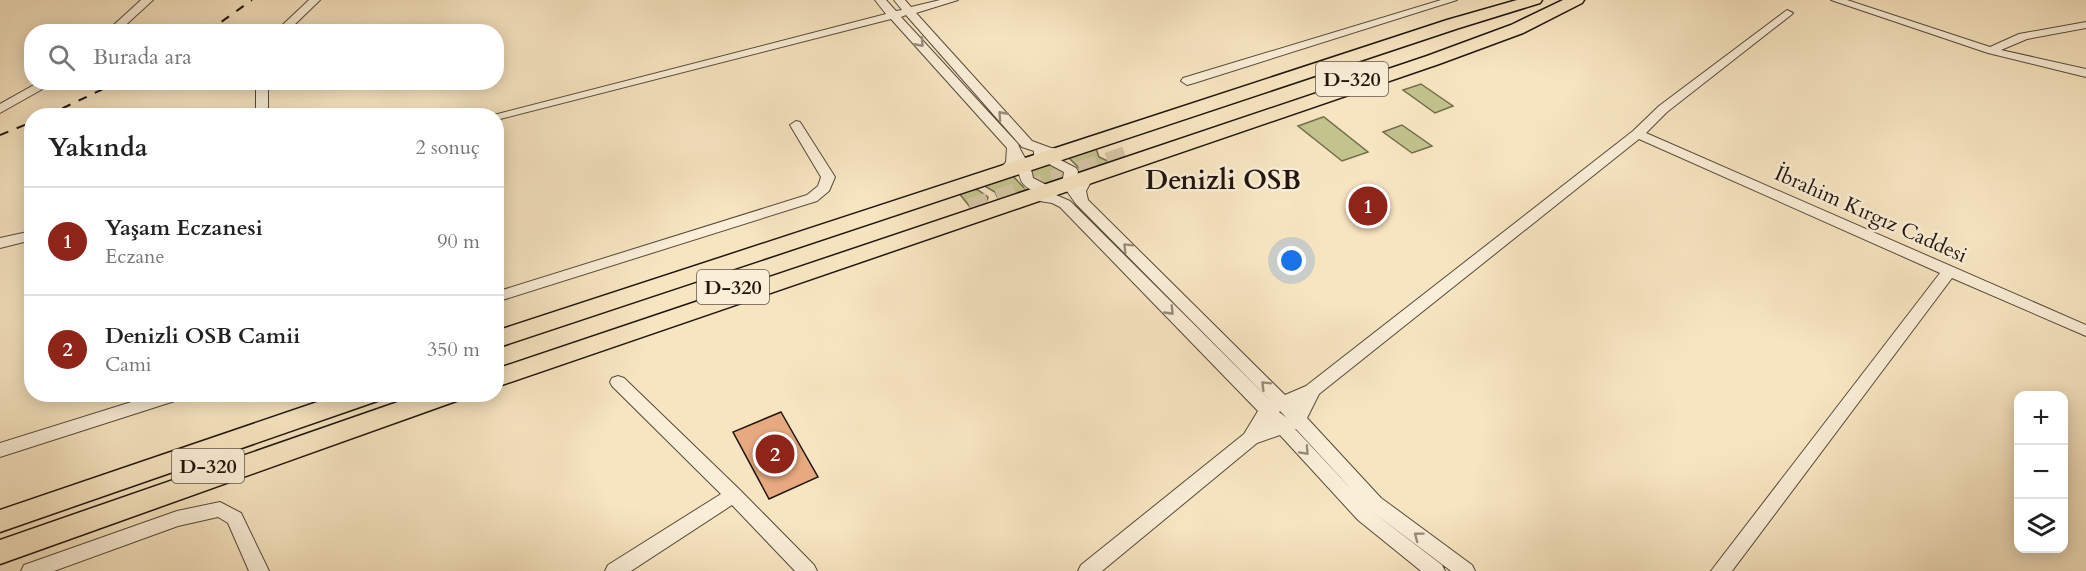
<!DOCTYPE html>
<html lang="tr">
<head>
<meta charset="utf-8">
<style>
	:root { --surface:#fff; --page:#f2f2f2; --text:#222; --muted:#767676; --line:#e0e0e0; --accent:#8f2418 }
	body { margin:0; font-family:Cardo,serif; background:var(--page); color:var(--text) }
	.controls { position:absolute; right:18px; bottom:18px; display:grid; overflow:hidden; border-radius:12px; box-shadow:0 3px 15px #0003 }
	.controls button { width:54px; height:54px; display:grid; place-items:center; padding:0; border:0; border-bottom:2px solid var(--line); background:var(--surface); color:var(--text); font:30px sans-serif }
	.you { position:absolute; left:1292px; top:261px; width:21px; height:21px; margin:-15px; border:4px solid #fff; border-radius:50%; background:#1a73e8; box-shadow:0 0 0 9px #1a73e833 }
	.badge { display:grid; place-items:center; width:39px; height:39px; border-radius:50%; background:var(--accent); color:#fff; font-size:20px; font-weight:700 }
	.pin { position:absolute; translate:-50% -50%; border:3px solid #fff; box-shadow:0 2px 6px #0006 }
	.list { margin:0; padding:0; list-style:none }
	h2 { display:flex; justify-content:space-between; align-items:center; height:78px; margin:0; padding:0 24px; font-size:26px }
	h2 small { font-size:20px; font-weight:400; color:var(--muted) }
	.list li { display:grid; grid-template-columns:39px 1fr auto; gap:18px; align-items:center; box-sizing:border-box; height:108px; padding:0 24px; border-top:2px solid var(--line) }
	.list b { display:block; font-size:22px; white-space:nowrap }
	.list p { margin:0; font-size:20px; white-space:nowrap; color:var(--muted) }
	.list em { font-size:20px; font-style:normal; color:var(--muted) }
	.icon { flex:none; width:33px; height:33px; fill:none; stroke:currentColor; stroke-width:2; stroke-linecap:round; stroke-linejoin:round }
	.map { position:relative; flex:none; width:2086px; height:571px; overflow:hidden }
	.search { position:absolute; background:var(--surface); box-shadow:0 3px 15px #0003; left:24px; top:24px; width:480px; height:66px; display:flex; align-items:center; gap:15px; box-sizing:border-box; padding:0 21px; border-radius:24px; color:var(--muted); font-size:22px }
	.panel { position:absolute; background:var(--surface); box-shadow:0 3px 15px #0003; left:24px; top:108px; width:480px; height:294px; border-radius:24px }
	.map>svg:first-child { display:block }
</style>
</head>
<body>
<div class="map">
<svg width="2086" height="571" viewBox="0 0 2086 571">
	<rect width="100%" height="100%" fill="#f7e5c1"/>
	<filter id="stains"><feTurbulence type="fractalNoise" baseFrequency=".00333" numOctaves="4"/><feColorMatrix values="0 0 0 0 .2 0 0 0 0 .09 0 0 0 0 .02 0 0 0 .5 -.17"/></filter>
	<radialGradient id="worn" r=".72"><stop offset=".6" stop-color="#630" stop-opacity="0"/><stop offset="1" stop-color="#630" stop-opacity=".3"/></radialGradient>
	<g fill="#c3c38e" stroke="#726c4e" stroke-width="1.5">
		<path d="M 1421,84 L 1453,106 L 1435,113 L 1403,90 Z"/>
		<path d="M 1323,117 L 1324,117 L 1368,152 L 1342,161 L 1298,126 Z"/>
		<path d="M 1402,125 L 1432,146 L 1412,153 L 1383,132 Z"/>
		<path d="M 1095,146 L 1099,157 L 1114,164 L 1085,174 L 1067,156 Z"/>
		<path d="M 1050,164 L 1056,165 L 1065,173 L 1063,180 C 1052,186 1044,185 1033,180 L 1030,174 C 1033,165 1042,165 1050,164 Z"/>
		<path d="M 1011,174 L 1029,193 L 1000,203 L 995,192 L 981,184 Z"/>
		<path d="M 972,189 L 978,190 L 988,197 L 986,205 L 974,212 L 958,192 Z"/>
	</g>
	<path fill="#e7aa80" stroke="#20150d" stroke-width="1.5" d="M 781,412 L 818,477 L 769,499 L 733,432 Z"/>
	<g fill="none" stroke-linecap="round" stroke-linejoin="round">
		<path stroke="#d7c6a6" stroke-width="19" stroke-dasharray="19 10" stroke-linecap="butt" d="M 970,208 L 1131,154"/>
		<g stroke="#56493a" stroke-width="2">
			<g id="minor">
				<path d="M 141,0 L 153,0 L 118,32 L 106,32 Z"/>
				<path d="M 309,0 L 320,0 L 287,32 L 275,32 Z"/>
				<path d="M 875,0 L 886,0 L 896,11 L 902,10 L 894,0 L 905,0 L 911,7 L 940,0 L 958,0 L 916,13 L 1032,141 L 1051,148 L 1072,149 L 1074,152 L 1072,155 L 1053,156 L 1076,168 L 1078,171 L 1076,184 L 1081,175 L 1091,175 L 1093,178 L 1086,191 L 1088,200 L 1285,395 L 1306,386 L 1633,131 L 1659,106 L 1787,10 L 1793,13 L 1791,15 L 1667,112 L 1646,133 L 2086,325 L 2086,336 L 1952,278 L 1732,571 L 1711,571 L 1940,273 L 1639,139 L 1319,394 L 1307,418 L 1381,498 L 1472,565 L 1475,571 L 1451,571 L 1370,510 L 1442,565 L 1445,571 L 1421,571 L 1358,520 L 1280,435 L 1257,443 L 1102,571 L 1078,571 L 1081,565 L 1244,434 L 1258,411 L 1060,207 L 1052,203 L 1027,199 L 1025,196 L 1027,193 L 1038,193 C 1020,185 1021,182 1017,165 L 1008,176 L 998,176 L 996,173 L 1006,162 L 1007,148 L 891,19 L 496,120 L 496,116 L 490,116 L 886,14 ZM 906,15 L 1022,147 L 1034,151 L 1034,156 L 1064,172 L 1062,184 L 1076,204 L 1271,401 L 1070,201 L 1056,195 L 1056,190 L 1033,178 C 1031,163 1022,156 1018,144 L 901,17 ZM 1280,411 L 1287,418 L 1279,412 ZM 1295,429 L 1296,429 L 1353,491 Z"/>
				<path d="M 1441,0 L 1457,0 L 1191,84 L 1187,85 L 1181,81 L 1183,78 Z"/>
				<path d="M 1831,0 L 1847,0 L 1990,47 L 2019,34 L 2086,22 L 2086,28 L 2027,39 L 2001,50 L 2086,69 L 2086,77 L 1988,53 Z"/>
				<path d="M 39,82 L 55,82 L 0,113 L 0,104 Z"/>
				<rect x="256" y="82" width="12" height="34"/>
				<path d="M 796,121 L 800,122 L 835,177 L 829,191 L 817,201 L 496,302 L 496,292 L 807,195 L 818,186 L 821,177 L 790,125 Z"/>
				<path d="M 32,231 L 32,240 L 0,248 L 0,238 Z"/>
				<path d="M 618,376 L 624,378 L 740,490 L 814,565 L 817,571 L 795,571 L 732,505 L 631,571 L 605,571 L 608,565 L 721,494 L 612,386 L 610,382 L 612,378 Z"/>
				<path d="M 157,394 L 186,394 L 184,398 L 0,457 L 0,443 Z"/>
				<path d="M 220,502 L 241,513 L 269,571 L 249,571 L 228,523 L 218,517 L 178,526 L 54,571 L 21,571 L 24,565 L 177,511 Z"/>
			</g>
		</g>
		<g stroke="#20150d" stroke-width="3">
			<g id="highway">
				<path d="M 1517,0 L 1542,0 L 1540,3 L 1459,28 L 496,348 L 496,331 L 1447,20 Z"/>
				<path d="M 1563,0 L 1584,0 L 1582,3 L 1523,33 L 1439,64 L 496,387 L 496,369 L 1427,56 L 1511,25 Z"/>
				<path d="M 341,394 L 383,394 L 380,400 L 0,532 L 0,510 Z"/>
				<path d="M 421,394 L 462,394 L 459,400 L 0,564 L 0,540 Z"/>
			</g>
		</g>
		<use href="#minor" fill="#faeed7" fill-rule="evenodd"/>
		<use href="#highway" fill="#f7e5c1" fill-rule="evenodd"/>
		<g stroke="#20150d" stroke-width="2" stroke-dasharray="9 9" stroke-linecap="butt">
			<path d="M 207,32 L 252,0"/>
			<path d="M 46,116 L 118,82"/>
			<path d="M 0,135 L 32,122"/>
		</g>
	</g>
	<defs><path id="oneway-chevron" d="M-2-3.5L2.5 0L-2 3.5" fill="none" stroke-width="1.6" stroke-linecap="round" stroke-linejoin="round" transform="scale(1.5)"/></defs>
	<g stroke="#988c7c">
		<use href="#oneway-chevron" transform="translate(920 43) rotate(48)"/>
		<use href="#oneway-chevron" transform="translate(1002 115) rotate(-132)"/>
		<use href="#oneway-chevron" transform="translate(1127 247) rotate(-135)"/>
		<use href="#oneway-chevron" transform="translate(1170 311) rotate(46)"/>
		<use href="#oneway-chevron" transform="translate(1265 385) rotate(-135)"/>
		<use href="#oneway-chevron" transform="translate(1305 451) rotate(47)"/>
		<use href="#oneway-chevron" transform="translate(1418 536) rotate(-143)"/>
	</g>
	<g text-anchor="middle" stroke-width="5" stroke-linejoin="round" paint-order="stroke">
		<g fill="#faeed7" stroke="#61564a" stroke-width="1.5">
			<rect x="1316" y="62" width="72" height="34" rx="4.5"/>
			<rect x="697" y="270" width="72" height="34" rx="4.5"/>
			<rect x="172" y="449" width="72" height="34" rx="4.5"/>
		</g>
		<g font-size="20" font-weight="bold" fill="#20150d">
			<text x="1352" y="86">D-320</text>
			<text x="733" y="294">D-320</text>
			<text x="208" y="473">D-320</text>
		</g>
		<g font-size="21" fill="#20150d" stroke="#faeed7">
			<text transform="translate(1871 214) rotate(24)" y="7">İbrahim Kırgız Caddesi</text>
		</g>
		<g font-size="27" font-weight="bold" fill="#20150d" stroke="#faeed7">
			<text x="1223" y="189">Denizli OSB</text>
		</g>
	</g>
	<rect width="100%" height="100%" filter="url(#stains)"/>
	<rect width="100%" height="100%" fill="url(#worn)"/>
</svg>
<div class="controls">
<button>+</button>
<button>−</button>
<button><svg class="icon" aria-label="layers" viewBox="0 0 24 24"><path d="M12 4l9 5-9 5-9-5zM3 14l9 5 9-5"/></svg></button>
</div>
<div class="you"></div>
<div class="pin badge" style="left:1368px;top:206px">1</div>
<div class="pin badge" style="left:775px;top:454px">2</div>
<div class="search"><svg class="icon" aria-label="search" viewBox="0 0 24 24"><circle cx="10" cy="10" r="6"/><path d="M15 15l6 6"/></svg>Burada ara</div>
<section class="panel">
<h2>Yakında<small>2 sonuç</small></h2>
<ul class="list">
<li><span class="badge">1</span><div><b>Yaşam Eczanesi</b><p>Eczane</p></div><em>90 m</em></li>
<li><span class="badge">2</span><div><b>Denizli OSB Camii</b><p>Cami</p></div><em>350 m</em></li>
</ul>
</section>
</div>
</body>
</html>
